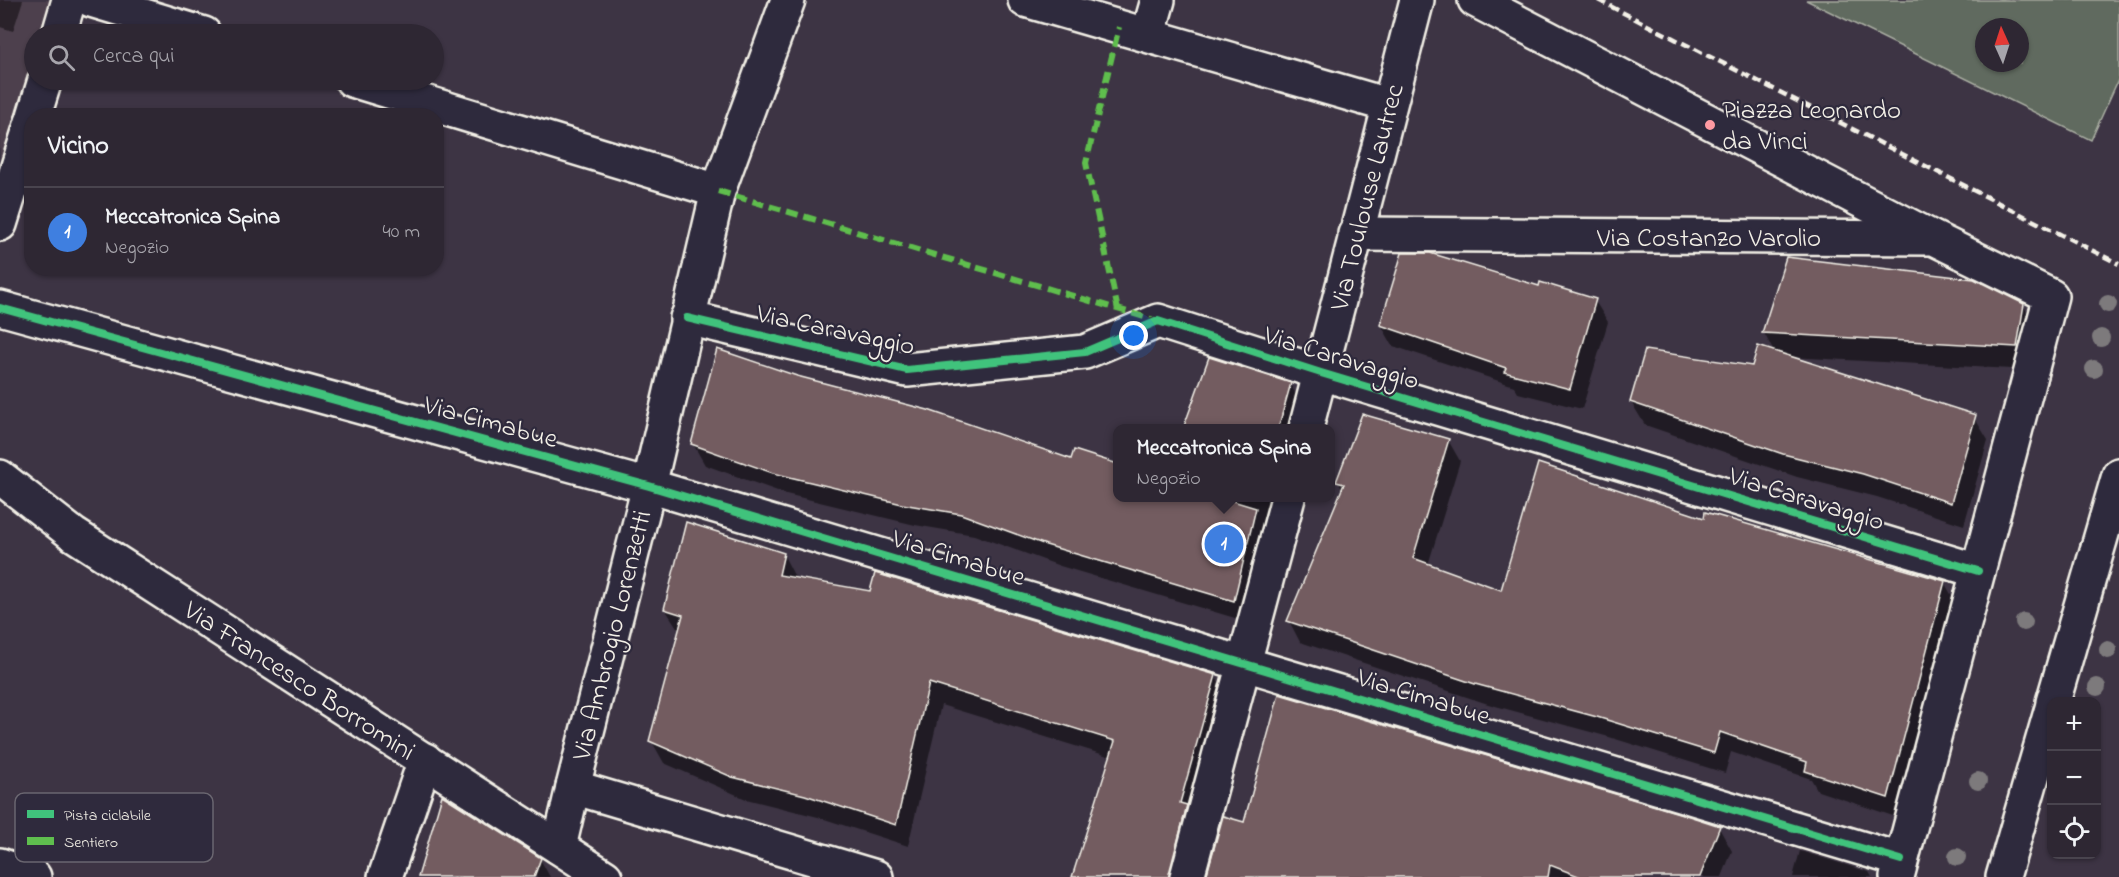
<!DOCTYPE html>
<html lang="it">
<head>
<meta charset="utf-8">
<style>
	:root { --surface:#2e2733; --page:#362f3b; --text:#f1f3f6; --muted:#a7a5ac; --line:#49444e; --accent:#ff9aa2 }
	body { margin:0; font-family:"Indie Flower",sans-serif; background:var(--page); color:var(--text) }
	.controls { position:absolute; right:18px; bottom:18px; display:grid; overflow:hidden; border-radius:12px; box-shadow:0 2px 4px #0004 }
	.controls button { width:54px; height:54px; display:grid; place-items:center; padding:0; border:0; border-bottom:2px solid var(--line); background:var(--surface); color:var(--text); font:30px sans-serif }
	.compass { position:absolute; left:1975px; top:18px; width:54px; height:54px; border-radius:50%; background:var(--surface); box-shadow:0 2px 4px #0004; rotate:357deg }
	.you { position:absolute; left:1134px; top:336px; width:21px; height:21px; margin:-15px; border:4px solid #fff; border-radius:50%; background:#1a73e8; box-shadow:0 0 0 9px #1a73e833 }
	.badge { display:grid; place-items:center; width:39px; height:39px; border-radius:50%; background:var(--accent); color:#fff; font-size:20px; font-weight:700 }
	.pin { position:absolute; translate:-50% -50%; border:3px solid #fff; box-shadow:0 2px 6px #0006 }
	.popup { position:absolute; left:1113px; top:424px; width:222px; height:78px; box-sizing:border-box; display:grid; place-content:center; border-radius:12px; background:var(--surface); filter:drop-shadow(0 2px 4px #0005); font-size:20px; white-space:nowrap; color:var(--muted) }
	.popup b { font-size:22px; color:var(--text) }
	.popup::after { content:''; position:absolute; left:50%; top:100%; margin-left:-12px; border:12px solid transparent; border-top-color:var(--surface) }
	.list { margin:0; padding:0; list-style:none }
	h2 { display:flex; justify-content:space-between; align-items:center; height:78px; margin:0; padding:0 24px; font-size:26px }
	h2 small { font-size:20px; font-weight:400; color:var(--muted) }
	.list li { display:grid; grid-template-columns:39px 1fr auto; gap:18px; align-items:center; box-sizing:border-box; height:90px; padding:0 24px; border-top:2px solid var(--line) }
	.list b { display:block; font-size:22px; white-space:nowrap }
	.list p { margin:0; font-size:20px; white-space:nowrap; color:var(--muted) }
	.list em { font-size:20px; font-style:normal; color:var(--muted) }
	.icon { flex:none; width:33px; height:33px; fill:none; stroke:currentColor; stroke-width:2; stroke-linecap:round; stroke-linejoin:round }
	.map { position:relative; flex:none; width:2119px; height:877px; overflow:hidden }
	.search { position:absolute; background:var(--surface); box-shadow:0 2px 4px #0004; left:24px; top:24px; width:420px; height:66px; display:flex; align-items:center; gap:15px; box-sizing:border-box; padding:0 21px; border-radius:33px; color:var(--muted); font-size:22px }
	.panel { position:absolute; background:var(--surface); box-shadow:0 2px 4px #0004; left:24px; top:108px; width:420px; height:168px; border-radius:24px }
	.map>svg:first-child { display:block }
</style>
</head>
<body>
<div class="map">
<svg width="2119" height="877" viewBox="0 0 2119 877">
	<rect width="100%" height="100%" fill="#3d3444"/>
	<filter id="ink" filterUnits="userSpaceOnUse"><feTurbulence type="fractalNoise" baseFrequency=".0167" numOctaves="2"/><feDisplacementMap in="SourceGraphic" scale="12" xChannelSelector="R" yChannelSelector="G"/><feConvolveMatrix kernelMatrix="1 2 1 2 8 2 1 2 1" color-interpolation-filters="sRGB"/></filter>
	<g filter="url(#ink)">
		<path fill="#4d404d" d="M 0,0 L 53,0 L 42,34 L 34,34 L 34,60 L 0,174 Z"/>
		<path fill="#606a5e" stroke="#aaaea3" stroke-width="1.5" fill-rule="evenodd" d="M 1806,0 L 2119,0 L 2119,78 L 2091,140 ZM 1984,27 L 2020,27 L 2020,63 L 1984,63 Z"/>
		<g fill="#0007">
			<path d="M 0,0 L 23,0 L 13,31 L 0,27 Z"/>
			<path d="M 1787,259 L 2023,305 L 2036,328 L 2030,370 L 1790,357 L 1974,417 L 1988,440 L 1964,525 L 1877,497 L 1797,477 L 1645,425 L 1631,402 L 1753,368 L 1775,354 L 1764,333 Z"/>
			<path d="M 1540,288 L 1595,301 L 1608,322 L 1582,409 L 1518,393 L 1514,386 L 1393,346 L 1381,325 Z"/>
			<path d="M 796,377 L 1072,461 L 1118,498 L 1276,498 L 1245,621 L 1060,566 L 974,535 L 915,525 L 786,494 L 705,465 L 693,444 Z"/>
			<path d="M 1290,384 L 1303,406 L 1296,428 L 1184,428 Z"/>
			<path d="M 1448,440 L 1460,461 L 1428,565 L 1502,592 L 1705,520 L 1944,582 L 1956,603 L 1899,818 L 1818,791 L 1811,779 L 1731,752 L 1725,773 L 1609,737 L 1488,704 L 1300,642 L 1289,621 L 1343,491 L 1338,481 Z"/>
			<path d="M 783,554 L 796,579 L 1215,676 L 1228,698 L 1186,877 L 1075,877 L 1111,757 L 941,705 L 908,846 L 818,817 L 746,799 L 664,763 L 651,740 L 680,632 L 665,609 Z"/>
			<path d="M 1245,824 L 1719,828 L 1732,851 L 1722,877 L 1208,877 Z"/>
			<path d="M 1800,851 L 1869,872 L 1872,877 L 1793,877 Z"/>
			<path d="M 540,859 L 550,877 L 419,877 Z"/>
		</g>
		<g fill="#735c61" stroke="#f4f1e8" stroke-width="1.5">
			<path d="M 1402,253 L 1430,253 L 1539,286 L 1540,282 L 1596,299 L 1570,389 L 1504,372 L 1506,368 L 1380,325 Z"/>
			<path d="M 1786,257 L 1974,279 L 2024,304 L 2017,347 L 1762,333 Z"/>
			<path d="M 1758,346 L 1976,415 L 1951,503 L 1863,474 L 1783,454 L 1630,402 L 1645,350 L 1752,366 Z"/>
			<path d="M 717,349 L 797,376 L 928,410 L 1071,459 L 1074,450 L 1118,464 L 1118,498 L 1223,498 L 1256,508 L 1234,601 L 1046,545 L 961,514 L 902,504 L 773,473 L 691,444 Z"/>
			<path d="M 1209,357 L 1291,383 L 1278,429 L 1183,429 Z"/>
			<path d="M 1362,414 L 1449,439 L 1413,558 L 1501,590 L 1538,463 L 1704,518 L 1705,512 L 1945,581 L 1888,798 L 1805,771 L 1807,762 L 1720,732 L 1714,753 L 1597,717 L 1475,684 L 1287,621 L 1344,484 L 1336,482 Z"/>
			<path d="M 686,522 L 784,553 L 779,575 L 870,591 L 875,573 L 1216,675 L 1180,803 L 1187,805 L 1169,877 L 1072,877 L 1115,741 L 929,683 L 896,825 L 805,795 L 732,777 L 649,741 L 683,615 L 664,609 Z"/>
			<path d="M 1279,694 L 1689,816 L 1720,826 L 1700,877 L 1581,877 L 1550,865 L 1548,877 L 1206,877 L 1223,816 L 1244,822 Z"/>
			<path d="M 442,795 L 541,858 L 534,877 L 418,877 Z"/>
		</g>
		<g fill="none" stroke-linecap="round" stroke-linejoin="round">
			<g stroke="#f4f1e8" stroke-width="38">
				<g id="minor">
					<path d="M 91,0 L 204,34"/>
					<path d="M 1025,0 L 1388,105"/>
					<path d="M 1475,0 L 1929,236"/>
					<path d="M 59,34 L 69,0"/>
					<path d="M 1148,35 L 1158,0"/>
					<path d="M 352,80 L 718,191"/>
					<path d="M 34,116 L 45,80"/>
					<path d="M 0,224 L 32,122"/>
					<path d="M 1355,234 L 1933,238 L 2051,296 L 1897,877"/>
					<path d="M 0,308 L 649,486 L 1901,860"/>
					<path d="M 687,318 L 907,370 L 1085,352 L 1158,321 L 1321,373 L 1978,571"/>
					<path d="M 1306,428 L 1417,0"/>
					<path d="M 0,477 L 73,534 L 605,877"/>
					<path d="M 573,787 L 649,486 L 718,191 L 788,0"/>
					<path d="M 559,847 L 573,787 L 876,877"/>
					<path d="M 0,865 L 34,877"/>
					<path d="M 385,877 L 425,760"/>
					<path d="M 1187,877 L 1288,498"/>
				</g>
			</g>
			<g stroke="#f4f1e8" stroke-width="38">
				<g id="tertiary">
					<path d="M 2053,702 L 2119,475"/>
					<path d="M 2003,877 L 2052,708"/>
				</g>
			</g>
			<use href="#minor" stroke="#2f2a3d" stroke-width="33"/>
			<use href="#tertiary" stroke="#2f2a3d" stroke-width="33"/>
			<path stroke="#f4f1e8" stroke-width="4.5" stroke-dasharray="9 4.5" stroke-linecap="butt" d="M 1598,0 L 2119,264"/>
			<g stroke="#5fbe4e" stroke-width="6" stroke-dasharray="12 6" stroke-linecap="butt">
				<path d="M 718,191 L 1158,321"/>
				<path d="M 1118,310 L 1086,163 L 1119,27"/>
			</g>
			<g stroke="#2f2a3d" stroke-width="11">
				<g id="cycleway">
					<path d="M 0,308 L 649,486 L 1901,860"/>
					<path d="M 687,318 L 907,370 L 1085,352 L 1158,321 L 1321,373 L 1978,571"/>
				</g>
			</g>
			<use href="#cycleway" stroke="#40c37c" stroke-width="8"/>
		</g>
		<g fill="#7d7a7c">
			<circle cx="2108" cy="304" r="9"/>
			<circle cx="2101" cy="338" r="9"/>
			<circle cx="2094" cy="369" r="9"/>
			<circle cx="2024" cy="622" r="9"/>
			<circle cx="2108" cy="650" r="9"/>
			<circle cx="2097" cy="687" r="9"/>
			<circle cx="1978" cy="781" r="9"/>
			<circle cx="1957" cy="857" r="9"/>
		</g>
	</g>
	<circle fill="#ff9aa2" stroke="#2f2a3d" stroke-width="2" cx="1710" cy="125" r="6"/>
	<g text-anchor="middle" stroke-width="4.5" stroke-linejoin="round" paint-order="stroke">
		<g font-size="27" fill="#f4f1e8" stroke="#2f2a3d" text-anchor="start">
			<text x="1722" y="118">Piazza Leonardo<tspan x="1722" dy="31">da Vinci</tspan></text>
		</g>
		<g font-size="27" fill="#f4f1e8" stroke="#2f2a3d">
			<text transform="translate(1366 197) rotate(-76)" y="9">Via Toulouse Lautrec</text>
			<text x="1709" y="246">Via Costanzo Varolio</text>
			<text transform="translate(836 329) rotate(12)" y="9">Via Caravaggio</text>
			<text transform="translate(1342 357) rotate(17)" y="9">Via Caravaggio</text>
			<text transform="translate(491 421) rotate(15)" y="9">Via Cimabue</text>
			<text transform="translate(1807 498) rotate(17)" y="9">Via Caravaggio</text>
			<text transform="translate(959 557) rotate(17)" y="9">Via Cimabue</text>
			<text transform="translate(611 635) rotate(-76)" y="9">Via Ambrogio Lorenzetti</text>
			<text transform="translate(300 680) rotate(33)" y="9">Via Francesco Borromini</text>
			<text transform="translate(1424 696) rotate(17)" y="9">Via Cimabue</text>
		</g>
	</g>
	<rect x="15" y="793" width="198" height="69" rx="9" fill="#2f2a3d" stroke="#6a6670" stroke-width="1.5"/>
	<rect x="27" y="810" width="27" height="8" fill="#40c37c"/>
	<rect x="27" y="837" width="27" height="8" fill="#5fbe4e"/>
	<g font-size="16" fill="#f4f1e8">
		<text x="64" y="820">Pista ciclabile</text>
		<text x="64" y="847">Sentiero</text>
	</g>
</svg>
<div class="controls">
<button>+</button>
<button>−</button>
<button><svg class="icon" aria-label="locate" viewBox="0 0 24 24"><circle cx="12" cy="12" r="6"/><path d="M12 2v4M12 18v4M2 12h4M18 12h4"/></svg></button>
</div>
<svg class="compass" viewBox="-18 -18 36 36"><path d="M0-13l5 13h-10z" fill="#e53935"/><path d="M0 13l5-13h-10z" fill="#a7a5ac"/></svg>
<div class="you"></div>
<div class="pin badge" style="left:1224px;top:544px;background:#3f7fe0">1</div>
<div class="popup"><b>Meccatronica Spina</b>Negozio</div>
<div class="search"><svg class="icon" aria-label="search" viewBox="0 0 24 24"><circle cx="10" cy="10" r="6"/><path d="M15 15l6 6"/></svg>Cerca qui</div>
<section class="panel">
<h2>Vicino<small></small></h2>
<ul class="list">
<li><span class="badge" style="background:#3f7fe0">1</span><div><b>Meccatronica Spina</b><p>Negozio</p></div><em>40 m</em></li>
</ul>
</section>
</div>
</body>
</html>
